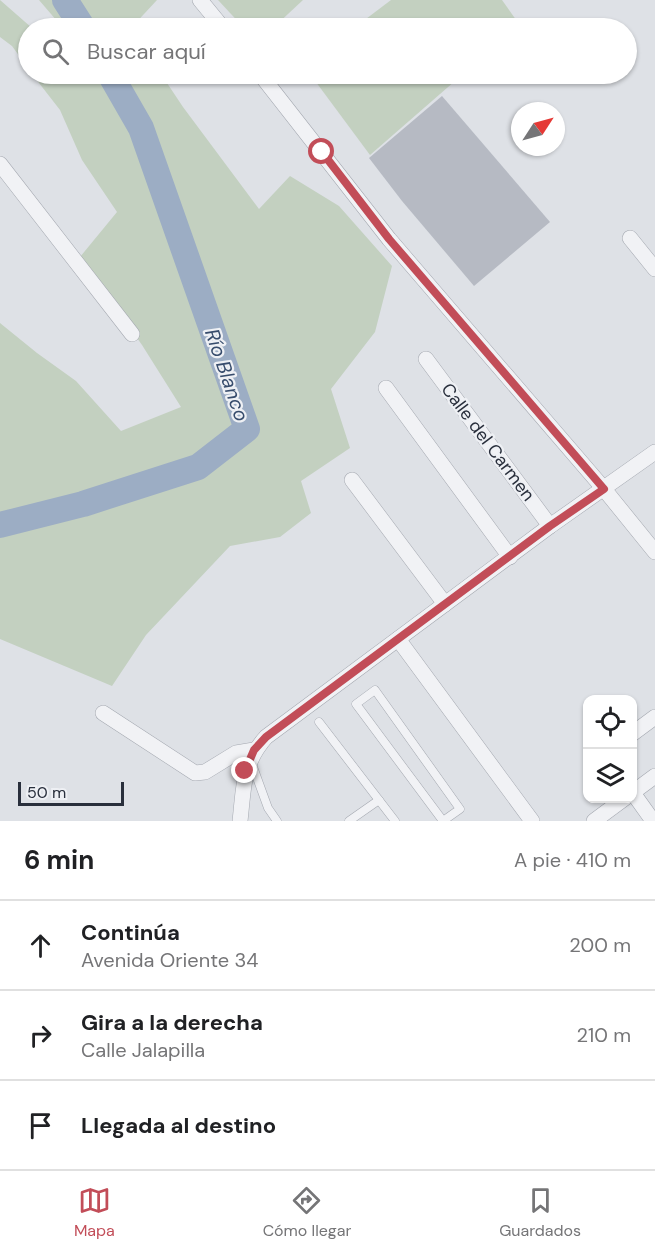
<!DOCTYPE html>
<html lang="es">
<head>
<meta charset="utf-8">
<style>
	:root { --surface:#fff; --page:#f6f6f6; --text:#202124; --muted:#757577; --line:#e0e0e0; --accent:#c24d58 }
	body { margin:0; font-family:"DM Sans",sans-serif; background:var(--page); color:var(--text) }
	.controls { position:absolute; right:18px; bottom:18px; display:grid; overflow:hidden; border-radius:12px; box-shadow:0 2px 4px #0004 }
	.controls button { width:54px; height:54px; display:grid; place-items:center; padding:0; border:0; border-bottom:2px solid var(--line); background:var(--surface); color:var(--text); font:30px sans-serif }
	.compass { position:absolute; left:511px; top:102px; width:54px; height:54px; border-radius:50%; background:var(--surface); box-shadow:0 2px 4px #0004; rotate:54deg }
	.scale { position:absolute; left:18px; bottom:15px; width:106px; box-sizing:border-box; padding-left:6px; border:3px solid #292f3c; border-top:0; font-size:16px; line-height:21px; white-space:nowrap; color:#292f3c; -webkit-text-stroke:4px #eef0f4; paint-order:stroke }
	.stop { position:absolute; width:18px; height:18px; margin:-14px; border:4px solid #c24d58; border-radius:50%; background:#fff }
	.stop.end { background:#c24d58; border-color:#fff; box-shadow:0 2px 6px #0008 }
	.list { margin:0; padding:0; list-style:none }
	h2 { display:flex; justify-content:space-between; align-items:center; height:78px; margin:0; padding:0 24px; font-size:26px }
	h2 small { font-size:20px; font-weight:400; color:var(--muted) }
	.list li { display:grid; grid-template-columns:39px 1fr auto; gap:18px; align-items:center; box-sizing:border-box; height:90px; padding:0 24px; border-top:2px solid var(--line) }
	.list b { display:block; font-size:22px; white-space:nowrap }
	.list p { margin:0; font-size:20px; white-space:nowrap; color:var(--muted) }
	.list em { font-size:20px; font-style:normal; color:var(--muted) }
	.icon { flex:none; width:33px; height:33px; fill:none; stroke:currentColor; stroke-width:2; stroke-linecap:round; stroke-linejoin:round }
	.map { position:relative; flex:none; width:655px; height:821px; overflow:hidden }
	.search { position:absolute; background:var(--surface); box-shadow:0 2px 4px #0004; left:18px; right:18px; top:18px; height:66px; display:flex; align-items:center; gap:15px; box-sizing:border-box; padding:0 21px; border-radius:33px; color:var(--muted); font-size:22px }
	.sheet { height:348px; background:var(--surface) }
	nav { display:flex; justify-content:space-around; align-items:center; box-sizing:border-box; height:84px; border-top:2px solid var(--line); background:var(--surface); font-size:16px; color:var(--muted) }
	nav a { display:grid; justify-items:center; gap:3px }
	nav .on { color:var(--accent) }
	.map>svg:first-child { display:block }
</style>
</head>
<body>
<div class="map">
<svg width="655" height="821" viewBox="0 0 655 821">
	<rect width="100%" height="100%" fill="#dee1e6"/>
	<g fill="#c3d0c0">
		<path d="M 0,0 L 32,28 L 28,28 L 28,68 L 12,46 L 0,37 Z"/>
		<path d="M 39,0 L 157,0 L 131,28 L 63,28 Z"/>
		<path d="M 218,0 L 303,0 L 273,28 L 244,28 Z"/>
		<path d="M 391,0 L 502,0 L 519,24 L 514,28 L 354,28 Z"/>
		<path d="M 32,74 L 92,74 L 96,76 L 95,74 L 161,74 L 183,107 L 259,209 L 290,176 L 339,206 L 392,266 L 375,332 L 331,389 L 350,448 L 301,481 L 311,513 L 280,537 L 230,546 L 146,635 L 112,686 L 0,639 L 0,323 L 37,353 L 76,381 L 121,431 L 181,407 L 142,345 L 80,257 L 117,212 L 82,160 L 60,110 Z"/>
		<path d="M 310,74 L 463,74 L 370,155 Z"/>
	</g>
	<g fill="none" stroke-linecap="round" stroke-linejoin="round">
		<g stroke="#9cadc4" stroke-width="26">
			<path d="M 65,0 L 83,28"/>
			<path d="M 0,525 L 83,504 L 198,467 L 247,429 L 141,128 L 110,74"/>
		</g>
	</g>
	<path fill="#b6bac3" d="M 442,96 L 550,222 L 474,286 L 402,201 L 369,158 Z"/>
	<g fill="none" stroke-linecap="round" stroke-linejoin="round">
		<g stroke="#a4a8b0" stroke-width="9">
			<g id="lane">
				<path d="M 375,690 L 460,809 L 443,821 L 356,704 Z"/>
				<path d="M 319,722 L 395,821"/>
				<path d="M 252,764 L 268,808 L 277,821"/>
				<path d="M 349,821 L 379,800"/>
			</g>
		</g>
		<g stroke="#a4a8b0" stroke-width="16">
			<g id="street">
				<path d="M 200,0 L 223,28"/>
				<path d="M 260,74 L 389,239 L 604,489 L 655,552"/>
				<path d="M 0,164 L 132,334"/>
				<path d="M 630,238 L 655,269"/>
				<path d="M 426,359 L 550,526"/>
				<path d="M 386,388 L 510,557"/>
				<path d="M 352,480 L 445,604"/>
				<path d="M 398,639 L 532,821"/>
				<path d="M 103,713 L 195,773 L 205,772 L 236,753 L 254,750"/>
				<path d="M 632,734 L 655,717"/>
				<path d="M 632,793 L 655,776"/>
				<path d="M 633,793 L 653,821"/>
				<path d="M 240,821 C 244,787 242,764 266,737 L 550,526 L 655,452"/>
				<path d="M 594,821 L 625,798"/>
			</g>
		</g>
		<use href="#lane" stroke="#f1f2f5" stroke-width="8"/>
		<use href="#street" stroke="#f1f2f5" stroke-width="15"/>
	</g>
	<g fill="none" stroke-linecap="round" stroke-linejoin="round">
		<path stroke="#c24d58" stroke-width="8" d="M 245,771 L 254,750 L 266,737 L 550,526 L 604,489 L 389,239 L 322,152"/>
	</g>
	<g text-anchor="middle" stroke-width="4.5" stroke-linejoin="round" paint-order="stroke">
		<g font-size="18" fill="#292f3c" stroke="#eef0f4">
			<text transform="translate(488 442) rotate(53)" y="6">Calle del Carmen</text>
		</g>
		<g font-size="20" font-style="italic" fill="#374c6c" stroke="#eef0f4">
			<text transform="translate(227 375) rotate(71)" y="7">Río Blanco</text>
		</g>
	</g>
</svg>
<div class="controls">
<button><svg class="icon" aria-label="locate" viewBox="0 0 24 24"><circle cx="12" cy="12" r="6"/><path d="M12 2v4M12 18v4M2 12h4M18 12h4"/></svg></button>
<button><svg class="icon" aria-label="layers" viewBox="0 0 24 24"><path d="M12 4l9 5-9 5-9-5zM3 14l9 5 9-5"/></svg></button>
</div>
<svg class="compass" viewBox="-18 -18 36 36"><path d="M0-13l5 13h-10z" fill="#e53935"/><path d="M0 13l5-13h-10z" fill="#757577"/></svg>
<div class="scale">50 m</div>
<div class="stop" style="left:322px;top:152px"></div>
<div class="stop end" style="left:245px;top:771px"></div>
<div class="search"><svg class="icon" aria-label="search" viewBox="0 0 24 24"><circle cx="10" cy="10" r="6"/><path d="M15 15l6 6"/></svg>Buscar aquí</div>
</div>
<section class="sheet">
<h2>6 min<small>A pie · 410 m</small></h2>
<ul class="list">
<li><svg class="icon" aria-label="ahead" viewBox="0 0 24 24"><path d="M12 20V5M6 11l6-6 6 6"/></svg><div><b>Continúa</b><p>Avenida Oriente 34</p></div><em>200 m</em></li>
<li><svg class="icon" aria-label="right" viewBox="0 0 24 24"><path d="M7 20v-9h11M14 6l5 5-5 5"/></svg><div><b>Gira a la derecha</b><p>Calle Jalapilla</p></div><em>210 m</em></li>
<li><svg class="icon" aria-label="arrive" viewBox="0 0 24 24"><path d="M6 21V4h12l-3 4 3 4H6"/></svg><div><b>Llegada al destino</b></div></li>
</ul>
</section>
<nav>
<a class="on"><svg class="icon" aria-label="map" viewBox="0 0 24 24"><path d="M3 6l6-2 6 2 6-2v14l-6 2-6-2-6 2zM9 4v14M15 6v14"/></svg>Mapa</a>
<a><svg class="icon" aria-label="directions" viewBox="0 0 24 24"><path d="M12 3l9 9-9 9-9-9zM9 14v-3h6M13 9l2 2-2 2"/></svg>Cómo llegar</a>
<a><svg class="icon" aria-label="saved" viewBox="0 0 24 24"><path d="M7 4h10v16l-5-4-5 4z"/></svg>Guardados</a>
</nav>
</body>
</html>
